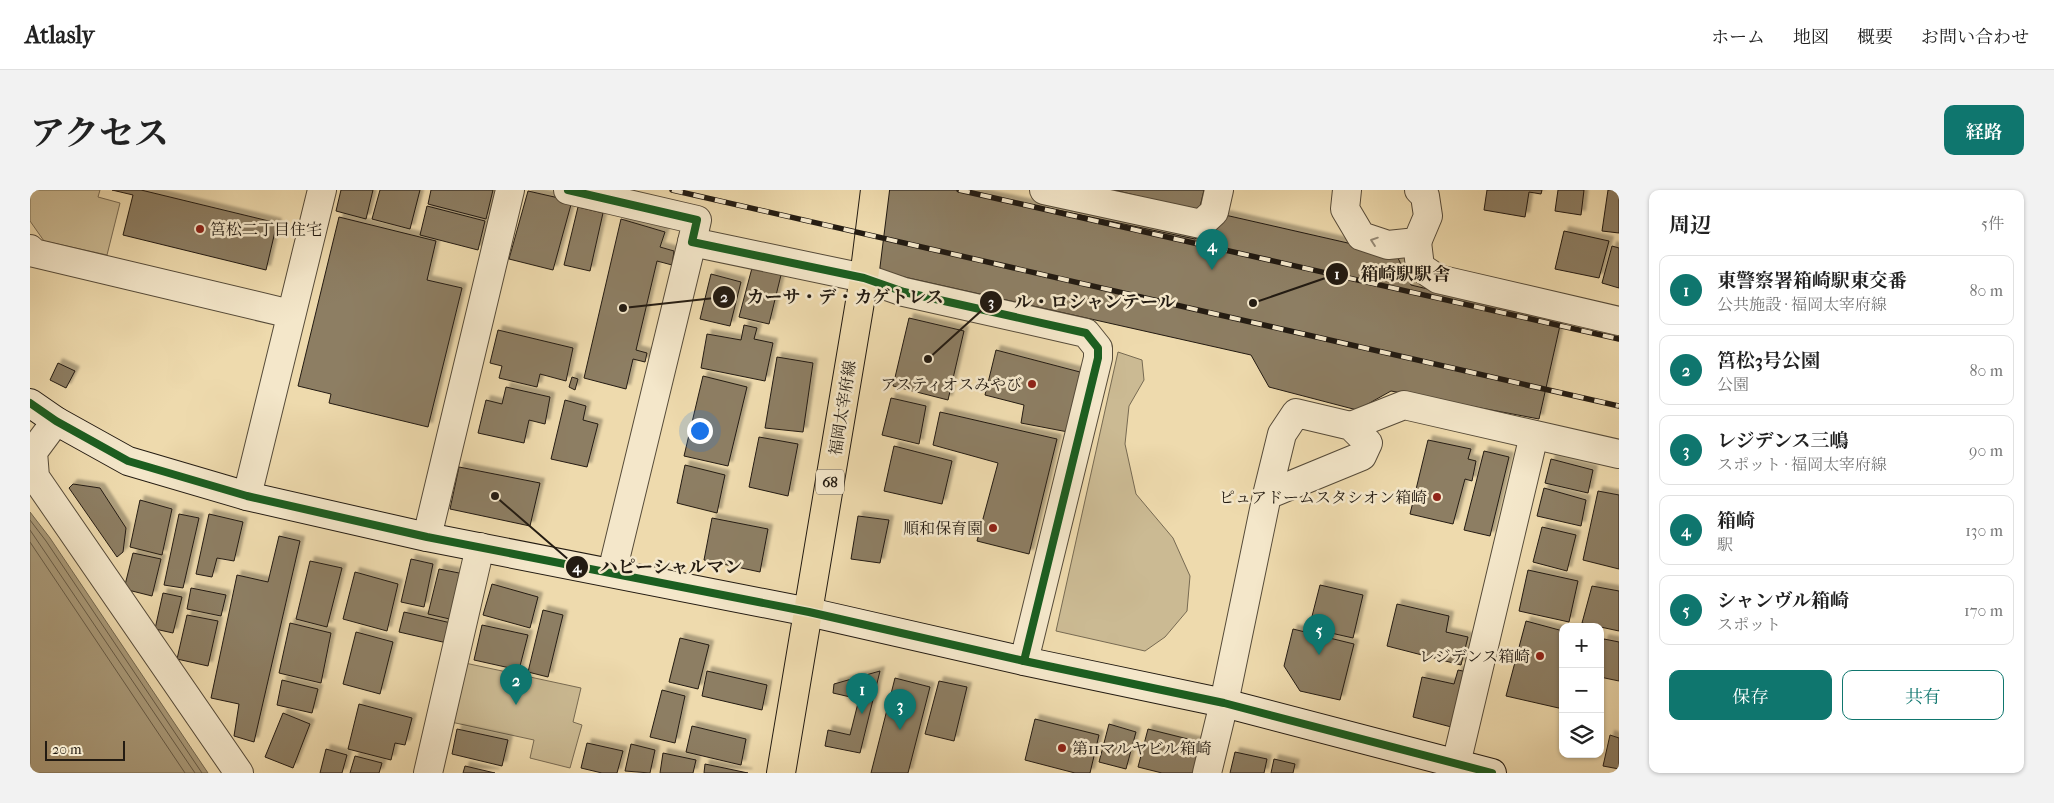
<!DOCTYPE html>
<html lang="ja">
<head>
<meta charset="utf-8">
<style>
	:root { --surface:#fff; --page:#f2f2f2; --text:#222; --muted:#767676; --line:#e0e0e0; --accent:#0f766e }
	body { margin:0; font-family:"IM FELL French Canon","Noto Serif JP",serif; background:var(--page); color:var(--text) }
	.controls { position:absolute; right:15px; bottom:15px; display:grid; overflow:hidden; border-radius:10px; box-shadow:0 1px 4px #0004 }
	.controls button { width:45px; height:45px; display:grid; place-items:center; padding:0; border:0; border-bottom:1px solid var(--line); background:var(--surface); color:var(--text); font:25px sans-serif }
	.scale { position:absolute; left:15px; bottom:12px; width:80px; box-sizing:border-box; padding-left:5px; border:2px solid #231b12; border-top:0; font-size:14px; line-height:18px; white-space:nowrap; color:#231b12; -webkit-text-stroke:4px #f4e7ca; paint-order:stroke }
	.you { position:absolute; left:669px; top:240px; width:18px; height:18px; margin:-12px; border:4px solid #fff; border-radius:50%; background:#1a73e8; box-shadow:0 0 0 8px #1a73e833 }
	.badge { display:grid; place-items:center; width:32px; height:32px; border-radius:50%; background:var(--accent); color:#fff; font-size:16px; font-weight:700 }
	.pin { position:absolute; translate:-50% -41px; filter:drop-shadow(0 1px 2px #0008) }
	.pin::after { content:''; position:absolute; top:26px; width:18px; height:15px; background:inherit; clip-path:polygon(0 0,100% 0,50% 100%) }
	.list { margin:0; padding:0; list-style:none }
	h2 { display:flex; justify-content:space-between; align-items:center; height:65px; margin:0; padding:0 20px; font-size:21px }
	h2 small { font-size:16px; font-weight:400; color:var(--muted) }
	.list li { display:grid; grid-template-columns:32px 1fr auto; gap:15px; align-items:center; box-sizing:border-box; height:70px; margin:0 10px 10px; padding:0 10px; border:1px solid var(--line); border-radius:10px }
	.list b { display:block; font-size:19px; white-space:nowrap }
	.list p { margin:0; font-size:16px; white-space:nowrap; color:var(--muted) }
	.list em { font-size:16px; font-style:normal; color:var(--muted) }
	.actions { display:flex; gap:10px; padding:15px 20px }
	.actions a { flex:1; padding:11px 0; border:1px solid var(--accent); border-radius:10px; text-align:center; font-size:18px; color:var(--accent) }
	.actions .main { background:var(--accent); color:#fff }
	.icon { flex:none; width:28px; height:28px; fill:none; stroke:currentColor; stroke-width:2; stroke-linecap:round; stroke-linejoin:round }
	.map { position:relative; flex:none; width:1589px; height:583px; overflow:hidden; border-radius:10px }
	header { display:flex; align-items:center; gap:30px; box-sizing:border-box; height:70px; padding:0 25px; background:var(--surface); border-bottom:1px solid var(--line) }
	header strong { font-size:24px }
	nav { display:flex; gap:28px; margin-inline-start:auto; font-size:18px }
	.intro { display:flex; align-items:center; justify-content:space-between; box-sizing:border-box; height:120px; padding:0 30px }
	h1 { margin:0; font-size:35px }
	.button { padding:12px 22px; border-radius:10px; background:var(--accent); color:#fff; font-size:18px; font-weight:700 }
	main { display:flex; gap:30px; padding:0 30px }
	aside { flex:1; background:var(--surface); border-radius:10px; box-shadow:0 1px 4px #0004 }
	.map>svg:first-child { display:block }
</style>
</head>
<body>
<header>
<strong>Atlasly</strong>
<nav><a>ホーム</a><a>地図</a><a>概要</a><a>お問い合わせ</a></nav>
</header>
<div class="intro"><h1>アクセス</h1><a class="button">経路</a></div>
<main>
<div class="map">
<svg width="1589" height="583" viewBox="0 0 1589 583">
	<defs>
		<filter id="shadow"><feDropShadow dx="4.5" dy="-4.5" stdDeviation="1" flood-color="#0004"/></filter>
	</defs>
	<rect width="100%" height="100%" fill="#eedaad"/>
	<filter id="stains"><feTurbulence type="fractalNoise" baseFrequency=".004" numOctaves="4"/><feColorMatrix values="0 0 0 0 .2 0 0 0 0 .09 0 0 0 0 .02 0 0 0 .5 -.17"/></filter>
	<radialGradient id="worn" r=".72"><stop offset=".6" stop-color="#630" stop-opacity="0"/><stop offset="1" stop-color="#630" stop-opacity=".3"/></radialGradient>
	<g fill="#cbba93" stroke="#776a52">
		<path d="M 0,0 L 70,0 L 68,7 L 90,13 L 77,65 L 14,51 L 0,31 Z"/>
		<path d="M 1088,162 L 1112,170 L 1114,190 L 1099,216 L 1095,254 L 1106,304 L 1143,348 L 1160,386 L 1157,421 L 1135,447 L 1115,461 L 1026,441 Z"/>
		<path d="M 435,473 L 551,498 L 543,532 L 552,535 L 540,578 L 500,568 L 504,550 L 421,532 Z"/>
	</g>
	<path fill="#a99978" stroke="#73674f" d="M 0,322 L 20,348 L 178,583 L 0,583 Z"/>
	<g fill="none" stroke-linecap="round" stroke-linejoin="round">
		<g stroke="#665a45" stroke-width="1">
			<path d="M 0,330 L 16,351 L 172,583"/>
			<path d="M 0,340 L 165,583"/>
			<path d="M 0,352 L 155,583"/>
		</g>
	</g>
	<g fill="#8d7e63" stroke="#231b12" filter="url(#shadow)">
		<path d="M 82,0 L 111,0 L 247,33 L 236,80 L 93,45 L 103,5 Z"/>
		<path d="M 311,0 L 343,0 L 336,29 L 306,21 Z"/>
		<path d="M 350,0 L 390,0 L 380,39 L 342,29 Z"/>
		<path d="M 401,0 L 463,0 L 456,29 L 398,14 Z"/>
		<path d="M 857,0 L 932,0 L 1165,49 L 1195,25 L 1366,64 L 1381,95 L 1531,131 L 1509,229 L 1361,201 L 1327,220 L 1239,197 L 1221,165 L 843,80 Z"/>
		<path d="M 1084,0 L 1174,0 L 1169,21 Z"/>
		<path d="M 1457,0 L 1512,0 L 1511,4 L 1499,2 L 1495,27 L 1454,20 Z"/>
		<path d="M 1528,0 L 1554,0 L 1551,25 L 1525,21 Z"/>
		<path d="M 1578,0 L 1589,0 L 1589,43 L 1572,41 Z"/>
		<path d="M 498,1 L 542,11 L 523,80 L 479,69 Z"/>
		<path d="M 397,16 L 455,31 L 448,60 L 390,45 Z"/>
		<path d="M 548,17 L 573,23 L 560,81 L 534,75 Z"/>
		<path d="M 309,27 L 406,51 L 397,90 L 432,98 L 398,237 L 299,213 L 301,204 L 268,196 Z"/>
		<path d="M 591,29 L 635,42 L 630,57 L 644,61 L 642,75 L 627,71 L 606,160 L 617,163 L 615,172 L 603,169 L 596,199 L 554,188 Z"/>
		<path d="M 1534,41 L 1579,51 L 1569,88 L 1525,79 Z"/>
		<path d="M 1582,56 L 1589,58 L 1589,98 L 1572,93 Z"/>
		<path d="M 722,78 L 751,85 L 739,134 L 709,127 Z"/>
		<path d="M 681,84 L 711,92 L 700,136 L 670,129 Z"/>
		<path d="M 879,128 L 934,141 L 918,210 L 863,196 Z"/>
		<path d="M 714,135 L 727,138 L 724,149 L 743,153 L 735,191 L 671,178 L 677,144 L 711,150 Z"/>
		<path d="M 468,140 L 543,158 L 536,191 L 510,184 L 507,197 L 469,188 L 472,176 L 460,173 Z"/>
		<path d="M 966,160 L 1050,182 L 1038,242 L 991,233 L 994,215 L 955,205 Z"/>
		<path d="M 747,167 L 783,173 L 773,242 L 735,238 Z"/>
		<path d="M 28,173 L 45,181 L 36,198 L 20,190 Z"/>
		<path d="M 673,186 L 717,197 L 698,276 L 654,266 Z"/>
		<path d="M 542,187 L 548,189 L 545,200 L 539,197 Z"/>
		<path d="M 476,197 L 520,207 L 515,234 L 499,230 L 494,253 L 448,243 L 456,210 L 472,214 Z"/>
		<path d="M 861,208 L 896,216 L 889,254 L 852,245 Z"/>
		<path d="M 535,210 L 556,216 L 553,230 L 568,234 L 557,277 L 521,269 Z"/>
		<path d="M 910,222 L 1027,249 L 999,364 L 947,351 L 968,273 L 903,255 Z"/>
		<path d="M 729,247 L 768,254 L 758,306 L 719,297 Z"/>
		<path d="M 1398,250 L 1441,259 L 1438,269 L 1446,271 L 1442,291 L 1435,289 L 1423,334 L 1380,324 Z"/>
		<path d="M 864,256 L 922,271 L 912,314 L 854,301 Z"/>
		<path d="M 1454,261 L 1479,267 L 1460,346 L 1434,340 Z"/>
		<path d="M 1521,269 L 1563,280 L 1558,303 L 1515,293 Z"/>
		<path d="M 655,275 L 695,285 L 687,323 L 647,313 Z"/>
		<path d="M 429,277 L 510,293 L 500,336 L 420,319 Z"/>
		<path d="M 43,294 L 70,298 L 96,338 L 93,362 L 87,367 L 39,298 Z"/>
		<path d="M 1514,298 L 1556,310 L 1551,336 L 1507,326 Z"/>
		<path d="M 1568,301 L 1589,305 L 1589,379 L 1553,370 Z"/>
		<path d="M 110,310 L 142,319 L 132,365 L 100,357 Z"/>
		<path d="M 149,324 L 169,328 L 153,398 L 134,395 Z"/>
		<path d="M 179,324 L 213,332 L 204,371 L 187,368 L 182,387 L 166,384 Z"/>
		<path d="M 828,326 L 859,330 L 850,373 L 821,369 Z"/>
		<path d="M 682,328 L 738,339 L 730,382 L 674,370 Z"/>
		<path d="M 1512,337 L 1546,345 L 1537,381 L 1503,372 Z"/>
		<path d="M 249,346 L 270,351 L 224,552 L 204,546 L 209,514 L 181,508 L 207,385 L 238,392 Z"/>
		<path d="M 103,363 L 131,369 L 122,406 L 94,399 Z"/>
		<path d="M 381,369 L 403,374 L 394,417 L 371,412 Z"/>
		<path d="M 280,371 L 312,378 L 297,437 L 266,429 Z"/>
		<path d="M 409,379 L 434,384 L 424,430 L 398,424 Z"/>
		<path d="M 1498,380 L 1548,391 L 1539,432 L 1489,421 Z"/>
		<path d="M 325,382 L 368,394 L 357,441 L 313,429 Z"/>
		<path d="M 462,394 L 508,407 L 500,438 L 453,425 Z"/>
		<path d="M 1290,395 L 1333,405 L 1323,448 L 1279,438 Z"/>
		<path d="M 1562,396 L 1589,401 L 1589,441 L 1552,433 Z"/>
		<path d="M 161,398 L 196,405 L 191,426 L 157,419 Z"/>
		<path d="M 133,403 L 152,407 L 143,443 L 125,439 Z"/>
		<path d="M 1367,414 L 1419,426 L 1416,442 L 1438,447 L 1431,475 L 1357,456 Z"/>
		<path d="M 513,420 L 533,425 L 518,487 L 498,482 Z"/>
		<path d="M 374,422 L 421,433 L 417,453 L 369,442 Z"/>
		<path d="M 157,425 L 188,431 L 178,476 L 147,469 Z"/>
		<path d="M 1496,431 L 1533,441 L 1533,519 L 1476,506 Z"/>
		<path d="M 260,433 L 301,443 L 291,493 L 249,483 Z"/>
		<path d="M 452,435 L 498,445 L 489,480 L 444,470 Z"/>
		<path d="M 1263,439 L 1324,454 L 1310,510 L 1270,501 L 1254,476 Z"/>
		<path d="M 326,442 L 363,452 L 350,504 L 313,494 Z"/>
		<path d="M 650,448 L 679,455 L 668,499 L 639,492 Z"/>
		<path d="M 1574,449 L 1589,452 L 1589,491 L 1570,487 L 1570,462 Z"/>
		<path d="M 1428,480 L 1442,483 L 1429,539 L 1383,527 L 1392,487 L 1424,494 Z"/>
		<path d="M 677,481 L 737,495 L 732,520 L 672,506 Z"/>
		<path d="M 850,481 L 830,563 L 795,556 L 798,540 L 820,545 L 829,509 L 803,503 L 804,494 Z"/>
		<path d="M 865,488 L 900,497 L 878,583 L 841,583 Z"/>
		<path d="M 252,490 L 288,499 L 282,523 L 247,515 Z"/>
		<path d="M 909,491 L 937,497 L 924,551 L 895,544 Z"/>
		<path d="M 632,500 L 655,506 L 645,553 L 620,547 Z"/>
		<path d="M 329,514 L 382,528 L 375,555 L 365,553 L 361,570 L 318,559 Z"/>
		<path d="M 253,523 L 280,534 L 263,578 L 235,567 Z"/>
		<path d="M 1005,529 L 1069,545 L 1060,583 L 1045,583 L 995,570 Z"/>
		<path d="M 1079,534 L 1106,542 L 1096,579 L 1069,572 Z"/>
		<path d="M 662,536 L 716,549 L 711,575 L 656,562 Z"/>
		<path d="M 427,539 L 478,550 L 472,576 L 422,564 Z"/>
		<path d="M 1118,539 L 1174,553 L 1165,583 L 1132,583 L 1108,577 Z"/>
		<path d="M 1580,545 L 1589,548 L 1589,579 L 1573,576 Z"/>
		<path d="M 557,553 L 593,561 L 587,583 L 572,583 L 551,578 Z"/>
		<path d="M 601,554 L 625,560 L 620,583 L 595,581 Z"/>
		<path d="M 296,559 L 317,565 L 312,583 L 290,583 Z"/>
		<path d="M 1205,562 L 1237,569 L 1234,583 L 1200,583 Z"/>
		<path d="M 633,563 L 666,570 L 663,583 L 630,583 Z"/>
		<path d="M 325,566 L 352,573 L 349,583 L 320,583 Z"/>
		<path d="M 1244,569 L 1265,574 L 1263,583 L 1241,583 Z"/>
		<path d="M 675,574 L 718,583 L 674,583 Z"/>
		<path d="M 435,576 L 465,583 L 433,583 Z"/>
	</g>
	<g fill="none" stroke-linecap="round" stroke-linejoin="round">
		<g stroke="#564b39" stroke-width="30">
			<g id="street">
				<path d="M 538,0 L 667,30 L 662,52 L 834,88 L 874,102 L 1056,143 L 1068,158 L 1068,168 L 994,471"/>
				<path d="M 1014,0 L 1171,34 L 1184,22 L 1189,0"/>
				<path d="M 1317,0 L 1315,19 L 1331,46 L 1358,55 L 1387,52 L 1398,26 L 1395,6 L 1389,0"/>
				<path d="M 1387,52 L 1390,77 L 1408,89 L 1589,131"/>
				<path d="M 0,59 L 4,63 L 261,124"/>
				<path d="M 26,231 L 3,262 L 5,287 L 209,583"/>
				<path d="M 1321,236 L 1374,215 L 1589,264"/>
				<path d="M 217,306 L 292,0"/>
				<path d="M 397,347 L 480,0"/>
				<path d="M 582,382 L 662,52"/>
				<path d="M 1426,574 L 1504,245"/>
				<path d="M 398,583 L 450,357"/>
				<path d="M 1177,583 L 1194,513 L 1237,305 L 1252,244 L 1266,223 L 1321,236 L 1338,253 L 1332,266 L 1237,305"/>
			</g>
		</g>
		<g stroke="#231b12" stroke-width="30">
			<path id="secondary" d="M 0,213 L 26,231 L 98,271 L 217,306 L 397,347 L 779,422 L 994,471 L 1194,513 L 1462,583"/>
		</g>
		<g stroke="#231b12" stroke-width="30">
			<path id="primary" d="M 751,583 L 834,88 L 845,0"/>
		</g>
		<use href="#street" stroke="#f4e7ca" stroke-width="28"/>
		<use href="#secondary" stroke="#f4e7ca" stroke-width="28"/>
		<use href="#primary" stroke="#eedaad" stroke-width="28"/>
		<g stroke="#231b12" stroke-width="5.5">
			<g id="rail">
				<path d="M 642,0 L 1589,216"/>
				<path d="M 929,0 L 1589,149"/>
			</g>
		</g>
		<use href="#rail" stroke="#f4e7ca" stroke-width="4" stroke-dasharray="11" stroke-linecap="butt"/>
		<g stroke="#f4e7ca" stroke-width="11">
			<g id="cycleway">
				<path d="M 538,0 L 667,30 L 662,52 L 834,88 L 874,102 L 1056,143 L 1068,158 L 1068,168 L 994,471"/>
				<path d="M 0,213 L 26,231 L 98,271 L 217,306 L 397,347 L 779,422 L 994,471 L 1194,513 L 1462,583"/>
			</g>
		</g>
		<use href="#cycleway" stroke="#1b5e20" stroke-width="8"/>
	</g>
	<defs><path id="oneway-chevron" d="M-2-3.5L2.5 0L-2 3.5" fill="none" stroke-width="1.6" stroke-linecap="round" stroke-linejoin="round" transform="scale(1.25)"/></defs>
	<use stroke="#968b77" href="#oneway-chevron" transform="translate(1344 51) rotate(-161)"/>
	<g fill="#8f2418" stroke="#f4e7ca" stroke-width="2">
		<circle cx="170" cy="39" r="5"/>
		<circle cx="1002" cy="194" r="5"/>
		<circle cx="1407" cy="307" r="5"/>
		<circle cx="963" cy="338" r="5"/>
		<circle cx="1510" cy="466" r="5"/>
		<circle cx="1032" cy="558" r="5"/>
	</g>
	<g text-anchor="middle" stroke-width="5" stroke-linejoin="round" paint-order="stroke">
		<rect fill="#f4e7ca" stroke="#625849" stroke-width="1" x="786" y="279.5" width="28" height="25" rx="4"/>
		<g font-size="15" font-weight="bold" fill="#231b12">
			<text x="800" y="297">68</text>
		</g>
		<g font-size="16" fill="#231b12" stroke="#f4e7ca" text-anchor="end">
			<text x="180" y="45" text-anchor="start">筥松二丁目住宅</text>
			<text x="992" y="200">アスティオスみやび</text>
			<text x="1397" y="313">ピュアドームスタシオン箱崎</text>
			<text x="953" y="344">順和保育園</text>
			<text x="1500" y="472">レジデンス箱崎</text>
			<text x="1042" y="564" text-anchor="start">第11マルヤビル箱崎</text>
		</g>
		<g font-size="16" fill="#231b12" stroke="#f4e7ca">
			<text transform="translate(812 218) rotate(-81)" y="6">福岡太宰府線</text>
		</g>
	</g>
	<path fill="none" stroke="#231b12" stroke-width="2" d="M1223 113L1307 84M593 118L694 107M898 169L961 112M465 306L547 377"/>
	<g fill="#231b12" stroke="#f4e7ca" stroke-width="2">
		<circle cx="1223" cy="113" r="5"/>
		<circle cx="593" cy="118" r="5"/>
		<circle cx="898" cy="169" r="5"/>
		<circle cx="465" cy="306" r="5"/>
		<circle cx="1307" cy="84" r="12"/>
		<circle cx="694" cy="107" r="12"/>
		<circle cx="961" cy="112" r="12"/>
		<circle cx="547" cy="377" r="12"/>
	</g>
	<g font-size="15" text-anchor="middle" font-weight="bold" fill="#fff">
		<text x="1307" y="89">1</text>
		<text x="694" y="112">2</text>
		<text x="961" y="117">3</text>
		<text x="547" y="382">4</text>
	</g>
	<g font-size="18" text-anchor="middle" font-weight="bold" fill="#231b12" stroke="#f4e7ca" stroke-width="5" stroke-linejoin="round" paint-order="stroke">
		<text x="1375" y="90">箱崎駅駅舎</text>
		<text x="815" y="113">カーサ・デ・カゲトレス</text>
		<text x="1065" y="118">ル・ロシャンテール</text>
		<text x="641" y="383">ハピーシャルマン</text>
	</g>
	<rect width="100%" height="100%" filter="url(#stains)"/>
	<rect width="100%" height="100%" fill="url(#worn)"/>
</svg>
<div class="controls">
<button>+</button>
<button>−</button>
<button><svg class="icon" aria-label="layers" viewBox="0 0 24 24"><path d="M12 4l9 5-9 5-9-5zM3 14l9 5 9-5"/></svg></button>
</div>
<div class="scale">20 m</div>
<div class="you"></div>
<div class="pin badge" style="left:832px;top:524px">1</div>
<div class="pin badge" style="left:486px;top:515px">2</div>
<div class="pin badge" style="left:870px;top:540px">3</div>
<div class="pin badge" style="left:1182px;top:80px">4</div>
<div class="pin badge" style="left:1289px;top:465px">5</div>
</div>
<aside>
<h2>周辺<small>5件</small></h2>
<ul class="list">
<li><span class="badge">1</span><div><b>東警察署箱崎駅東交番</b><p>公共施設 · 福岡太宰府線</p></div><em>80 m</em></li>
<li><span class="badge">2</span><div><b>筥松3号公園</b><p>公園</p></div><em>80 m</em></li>
<li><span class="badge">3</span><div><b>レジデンス三嶋</b><p>スポット · 福岡太宰府線</p></div><em>90 m</em></li>
<li><span class="badge">4</span><div><b>箱崎</b><p>駅</p></div><em>130 m</em></li>
<li><span class="badge">5</span><div><b>シャンヴル箱崎</b><p>スポット</p></div><em>170 m</em></li>
</ul>
<div class="actions"><a class="main">保存</a><a>共有</a></div>
</aside>
</main>
</body>
</html>
